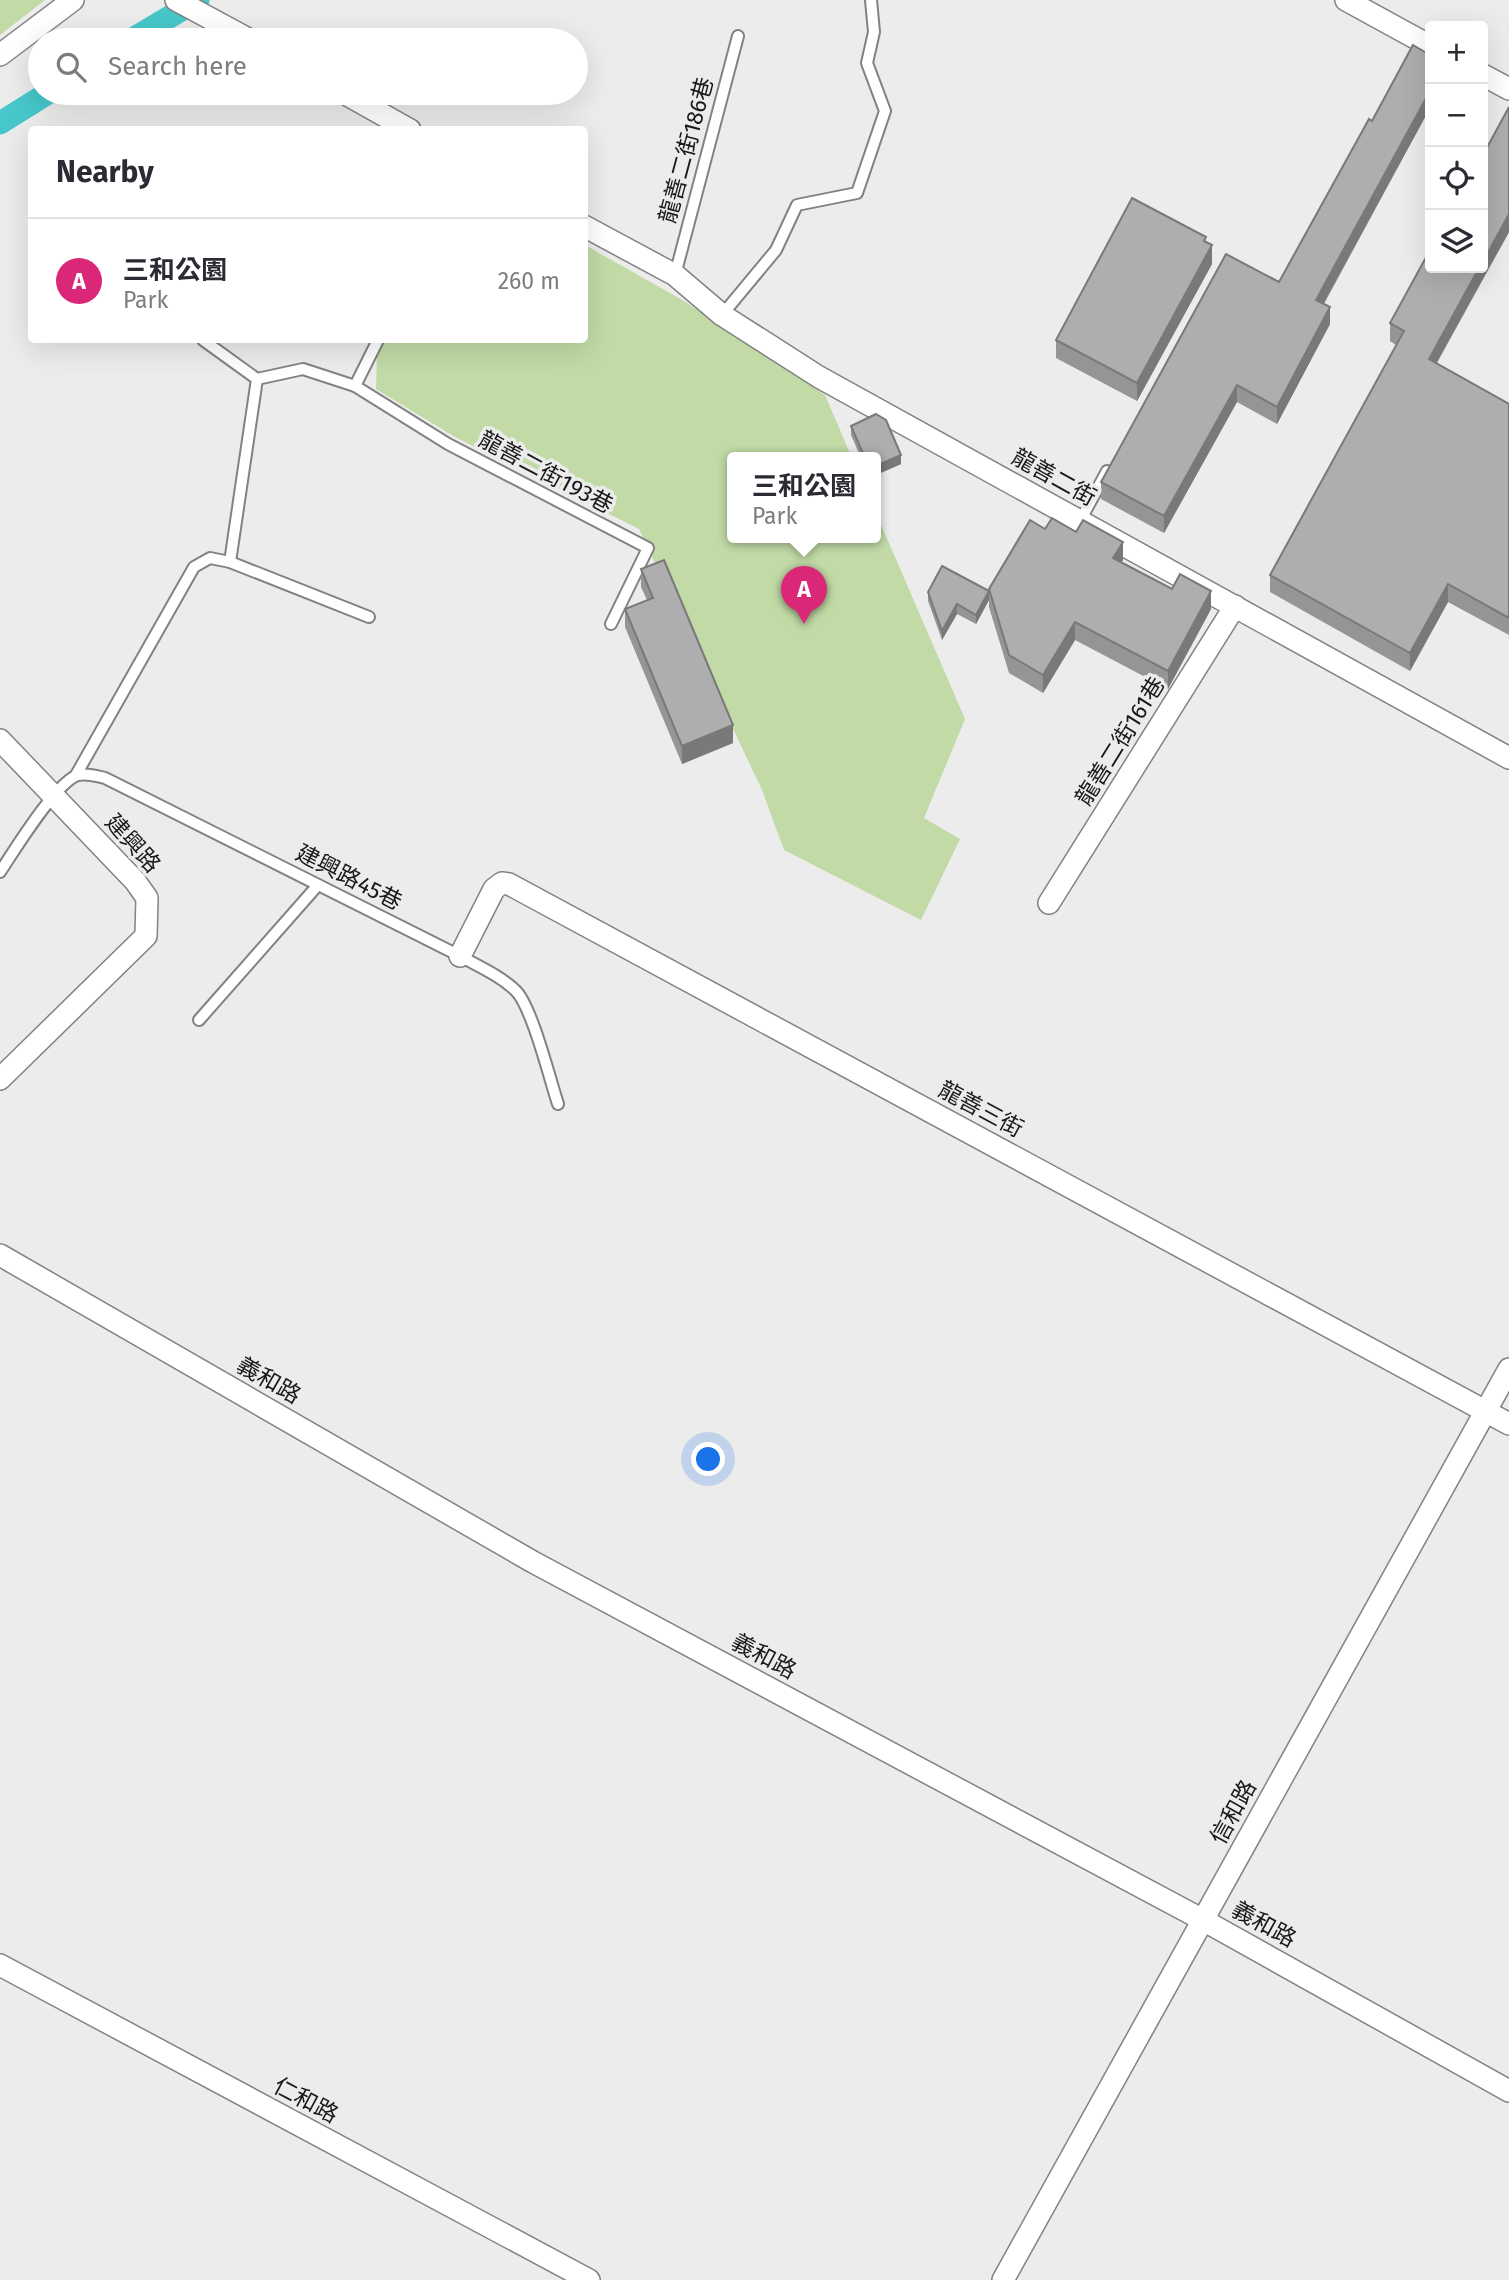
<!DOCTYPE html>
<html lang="en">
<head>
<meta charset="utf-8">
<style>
	:root { --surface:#fff; --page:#f2f2f3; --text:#2b2b33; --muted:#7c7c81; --line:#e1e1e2; --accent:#db2777 }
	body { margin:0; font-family:"Fira Sans","Noto Sans TC",sans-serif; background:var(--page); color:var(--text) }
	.controls { position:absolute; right:21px; top:21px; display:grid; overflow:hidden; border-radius:7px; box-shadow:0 7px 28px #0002 }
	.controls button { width:63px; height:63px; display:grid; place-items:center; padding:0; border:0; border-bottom:2px solid var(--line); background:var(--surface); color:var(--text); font:35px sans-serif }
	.you { position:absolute; left:709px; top:1460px; width:24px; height:24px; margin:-18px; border:5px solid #fff; border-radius:50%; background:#1a73e8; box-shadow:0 0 0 10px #1a73e833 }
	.badge { display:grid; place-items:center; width:46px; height:46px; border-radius:50%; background:var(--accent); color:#fff; font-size:23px; font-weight:700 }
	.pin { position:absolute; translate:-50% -58px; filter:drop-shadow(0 2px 4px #0008) }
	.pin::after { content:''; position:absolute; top:37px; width:24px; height:21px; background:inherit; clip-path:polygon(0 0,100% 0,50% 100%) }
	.popup { position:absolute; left:727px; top:452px; width:154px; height:91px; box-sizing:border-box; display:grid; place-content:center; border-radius:7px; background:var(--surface); filter:drop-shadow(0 2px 5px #0005); font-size:23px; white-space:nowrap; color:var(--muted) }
	.popup b { font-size:26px; color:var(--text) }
	.popup::after { content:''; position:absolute; left:50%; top:100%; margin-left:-14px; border:14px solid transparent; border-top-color:var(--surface) }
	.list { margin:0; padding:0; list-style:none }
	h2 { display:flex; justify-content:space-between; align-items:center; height:91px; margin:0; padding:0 28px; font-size:30px }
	h2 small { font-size:23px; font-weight:400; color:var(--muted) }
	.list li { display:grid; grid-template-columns:46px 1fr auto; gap:21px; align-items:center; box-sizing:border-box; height:126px; padding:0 28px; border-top:2px solid var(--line) }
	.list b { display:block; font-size:26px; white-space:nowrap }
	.list p { margin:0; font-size:23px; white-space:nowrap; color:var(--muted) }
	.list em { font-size:23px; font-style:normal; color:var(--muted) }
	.icon { flex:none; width:38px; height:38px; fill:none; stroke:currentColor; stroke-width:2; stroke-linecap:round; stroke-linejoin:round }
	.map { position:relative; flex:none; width:1509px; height:2280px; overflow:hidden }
	.search { position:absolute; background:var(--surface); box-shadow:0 7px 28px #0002; left:28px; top:28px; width:560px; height:77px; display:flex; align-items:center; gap:18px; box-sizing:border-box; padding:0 24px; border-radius:38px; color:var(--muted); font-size:26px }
	.panel { position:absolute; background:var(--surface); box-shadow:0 7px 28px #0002; left:28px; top:126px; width:560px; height:217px; border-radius:7px }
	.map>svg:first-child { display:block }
</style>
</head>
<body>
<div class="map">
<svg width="1509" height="2280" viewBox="0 0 1509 2280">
	<rect width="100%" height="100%" fill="#ececed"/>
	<g fill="#c1daa6">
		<path d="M 0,0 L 45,0 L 0,35 Z"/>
		<path d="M 585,245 L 684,301 L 825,395 L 852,458 L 732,458 L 732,538 L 876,538 L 876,513 L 965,719 L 924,818 L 960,839 L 921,920 L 784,850 L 762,790 L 639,529 L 455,437 L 376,389 L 377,351 L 384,340 L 584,340 Z"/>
	</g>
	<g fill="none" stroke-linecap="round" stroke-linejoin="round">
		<g stroke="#47c7ca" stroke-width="23">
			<path d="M 131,40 L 198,0"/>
			<path d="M 0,123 L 48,93"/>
		</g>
		<g stroke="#828284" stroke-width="14">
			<g id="lane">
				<path d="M 675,275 L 738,36"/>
				<path d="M 722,315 L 776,250 L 797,205 L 857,193 L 885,111 L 867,63 L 874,32 L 871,0"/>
				<path d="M 203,340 L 257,379 L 303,369 L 355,386 L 448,444 L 648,548 L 611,624"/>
				<path d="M 355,386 L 378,340"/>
				<path d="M 1080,521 L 1107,471"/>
				<path d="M 230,562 L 257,379"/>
				<path d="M 76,775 L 194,567 L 210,558 L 230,562 L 369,617"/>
				<path d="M 0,872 C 14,851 57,781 78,775 C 87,773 97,776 105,778 L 460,956 C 478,966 501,976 516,991 C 532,1007 550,1080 558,1104"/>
				<path d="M 199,1020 L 318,885"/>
			</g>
		</g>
		<g stroke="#828284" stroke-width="24">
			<g id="street">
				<path d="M 176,0 L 250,40"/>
				<path d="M 1346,0 L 1430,46"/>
				<path d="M 0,55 L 73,0"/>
				<path d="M 1483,75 L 1509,89"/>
				<path d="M 344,93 L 410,130"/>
				<path d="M 584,226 L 675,275 L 722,315 L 819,377 L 1509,758"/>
				<path d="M 0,740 L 135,881 L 147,898 L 146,936 L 0,1079"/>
				<path d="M 1049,903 L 1235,606"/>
				<path d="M 460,956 L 494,889 L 502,883 L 509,884 L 1509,1424"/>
				<path d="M 0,1255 L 533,1562 L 1203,1920 L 1509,2091"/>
				<path d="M 0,1965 L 589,2280"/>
				<path d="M 1003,2280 L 1509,1369"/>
			</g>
		</g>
		<use href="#lane" stroke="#fff" stroke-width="10"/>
		<use href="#street" stroke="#fff" stroke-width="21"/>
	</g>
	<g fill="#969596">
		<path d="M 1430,55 L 1430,108 L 1324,304 L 1330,324 L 1277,424 L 1237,402 L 1164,533 L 1101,499 L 1101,482 L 1279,282 L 1372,121 Z"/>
		<path d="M 1509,107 L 1509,232 L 1437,363 L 1509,404 L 1509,635 L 1448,602 L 1410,671 L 1270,592 L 1270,575 L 1396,345 L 1390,341 L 1390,323 Z"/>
		<path d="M 1206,242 L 1212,264 L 1137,401 L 1056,358 L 1056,340 Z"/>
		<path d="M 851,426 L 901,464 L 876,475 L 876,458 L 861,458 L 851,435 Z"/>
		<path d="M 1045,529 L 1076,532 L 1123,560 L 1121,562 L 1211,609 L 1168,689 L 1075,640 L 1043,693 L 1009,673 L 989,607 L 989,589 Z"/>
		<path d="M 641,569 L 733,743 L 682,764 L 625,627 L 625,609 L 647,600 L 641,587 Z"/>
		<path d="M 928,592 L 989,600 L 976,624 L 957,614 L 942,640 L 928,601 Z"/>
	</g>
	<g fill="#7a797a">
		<path d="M 1430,91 L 1430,108 L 1316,317 L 1316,300 Z"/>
		<path d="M 1509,214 L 1509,232 L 1429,376 L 1429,359 L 1479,268 L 1483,268 L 1483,262 Z"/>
		<path d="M 1212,245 L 1212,264 L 1137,401 L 1137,383 Z"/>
		<path d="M 1330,307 L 1330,324 L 1277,424 L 1277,407 Z"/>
		<path d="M 1237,385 L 1237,402 L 1164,533 L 1164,516 Z"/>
		<path d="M 901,455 L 901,464 L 876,475 L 876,466 Z"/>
		<path d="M 1123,542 L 1123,560 L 1113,576 L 1113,558 Z"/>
		<path d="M 1448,584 L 1448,602 L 1410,671 L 1410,653 Z"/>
		<path d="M 989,591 L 989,600 L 976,624 L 976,615 Z"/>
		<path d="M 1211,591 L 1211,609 L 1168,689 L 1168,671 Z"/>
		<path d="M 957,604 L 957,614 L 942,640 L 942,631 Z"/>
		<path d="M 1075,622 L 1075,640 L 1043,693 L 1043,675 Z"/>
		<path d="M 733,725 L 733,743 L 682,764 L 682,746 Z"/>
	</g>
	<g fill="#aeadaf" stroke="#7a797a" stroke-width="2">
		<path d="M 1413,45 L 1430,55 L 1430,91 L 1316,300 L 1330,307 L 1277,407 L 1237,385 L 1164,516 L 1101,482 L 1226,254 L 1279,282 L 1369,119 L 1372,121 Z"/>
		<path d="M 1509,107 L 1509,214 L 1483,262 L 1483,155 Z"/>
		<path d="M 1132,198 L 1206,237 L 1204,241 L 1212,245 L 1137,383 L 1056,340 Z"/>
		<path d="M 1430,250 L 1430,268 L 1479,268 L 1429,359 L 1509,404 L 1509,618 L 1448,584 L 1410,653 L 1270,575 L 1404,331 L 1390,323 Z"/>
		<path d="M 876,414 L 886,420 L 901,455 L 876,466 L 876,458 L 865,458 L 851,426 Z"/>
		<path d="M 1052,518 L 1076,532 L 1083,520 L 1123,542 L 1113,558 L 1172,589 L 1180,574 L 1211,591 L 1168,671 L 1075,622 L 1043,675 L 1009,655 L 989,589 L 1030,520 L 1045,529 Z"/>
		<path d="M 664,560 L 733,725 L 682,746 L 625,609 L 653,598 L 641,569 Z"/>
		<path d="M 942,566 L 989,591 L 976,615 L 957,604 L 942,631 L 928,592 Z"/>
	</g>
	<g text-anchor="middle" stroke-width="7" stroke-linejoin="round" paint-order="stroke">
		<g font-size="23" fill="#191919" stroke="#ececed">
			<text transform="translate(686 150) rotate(-75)" y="8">龍善二街186巷</text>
			<text transform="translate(546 472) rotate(28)" y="8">龍善二街193巷</text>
			<text transform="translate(1054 477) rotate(29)" y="8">龍善二街</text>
			<text transform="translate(1120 741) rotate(-58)" y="8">龍善二街161巷</text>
			<text transform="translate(133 843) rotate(48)" y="8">建興路</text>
			<text transform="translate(349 877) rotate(27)" y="8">建興路45巷</text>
			<text transform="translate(981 1109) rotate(28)" y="8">龍善三街</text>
			<text transform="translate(269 1380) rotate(30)" y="8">義和路</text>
			<text transform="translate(764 1656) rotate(28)" y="8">義和路</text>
			<text transform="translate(1233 1812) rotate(-61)" y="8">信和路</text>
			<text transform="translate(1264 1924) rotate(29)" y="8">義和路</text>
			<text transform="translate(306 2100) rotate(28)" y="8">仁和路</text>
		</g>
	</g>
</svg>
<div class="controls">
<button>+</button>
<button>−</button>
<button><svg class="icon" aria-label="locate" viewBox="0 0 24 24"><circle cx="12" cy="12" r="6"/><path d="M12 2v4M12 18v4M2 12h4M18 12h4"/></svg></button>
<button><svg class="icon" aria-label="layers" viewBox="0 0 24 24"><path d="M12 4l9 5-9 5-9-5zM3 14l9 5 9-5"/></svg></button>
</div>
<div class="you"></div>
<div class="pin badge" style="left:804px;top:624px">A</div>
<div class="popup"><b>三和公園</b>Park</div>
<div class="search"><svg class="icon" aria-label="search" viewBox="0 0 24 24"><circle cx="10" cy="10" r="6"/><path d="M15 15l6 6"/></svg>Search here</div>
<section class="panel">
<h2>Nearby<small></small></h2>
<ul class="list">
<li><span class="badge">A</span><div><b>三和公園</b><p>Park</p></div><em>260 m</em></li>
</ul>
</section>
</div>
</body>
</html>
